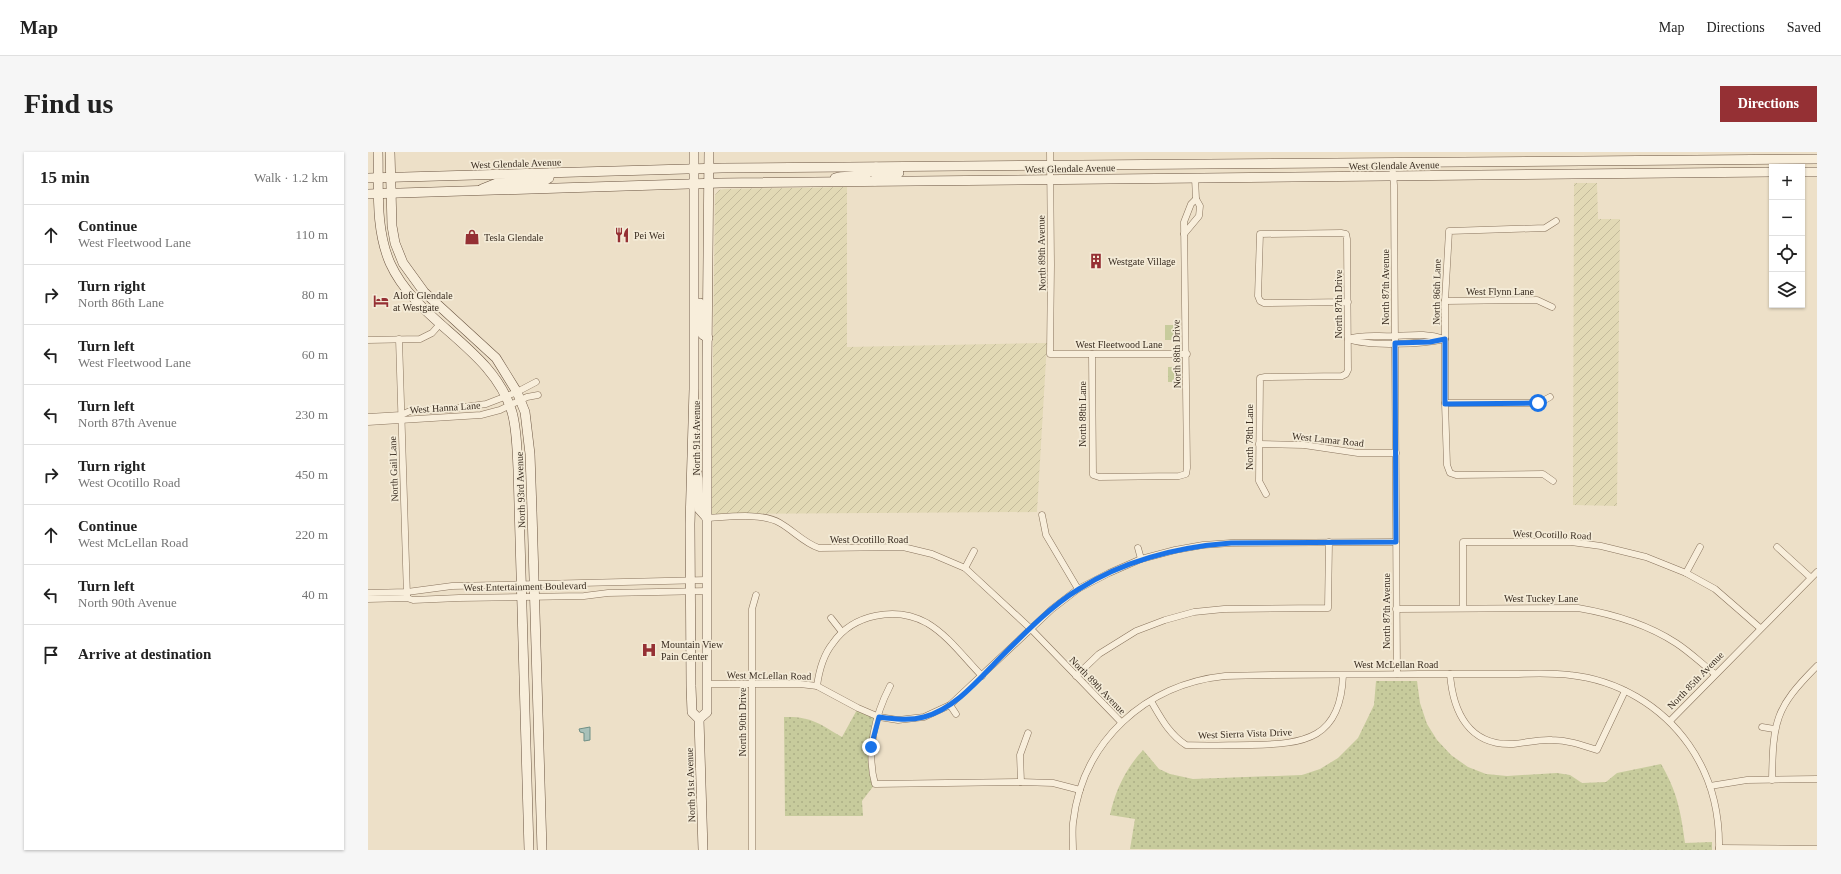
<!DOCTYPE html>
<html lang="en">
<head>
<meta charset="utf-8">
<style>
	:root { --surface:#fff; --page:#f6f6f6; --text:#222; --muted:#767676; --line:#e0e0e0; --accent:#953034 }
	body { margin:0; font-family:"Times New Roman",serif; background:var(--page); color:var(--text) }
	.controls { position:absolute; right:12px; top:12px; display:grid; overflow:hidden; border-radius:0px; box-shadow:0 1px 3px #0004 }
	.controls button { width:36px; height:36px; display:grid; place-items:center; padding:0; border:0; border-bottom:1px solid var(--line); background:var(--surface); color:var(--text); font:20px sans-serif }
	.stop { position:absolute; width:12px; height:12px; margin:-9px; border:3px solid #1a73e8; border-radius:50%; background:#fff }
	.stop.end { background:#1a73e8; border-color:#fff; box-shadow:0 1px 4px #0008 }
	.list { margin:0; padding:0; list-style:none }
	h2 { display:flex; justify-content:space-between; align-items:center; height:52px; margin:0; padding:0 16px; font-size:17px }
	h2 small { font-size:13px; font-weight:400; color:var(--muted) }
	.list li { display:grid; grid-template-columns:26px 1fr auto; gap:12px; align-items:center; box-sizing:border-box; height:60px; padding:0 16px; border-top:1px solid var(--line) }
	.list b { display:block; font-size:15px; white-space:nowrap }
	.list p { margin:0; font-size:13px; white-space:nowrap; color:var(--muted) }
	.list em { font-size:13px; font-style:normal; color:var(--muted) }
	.icon { flex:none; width:22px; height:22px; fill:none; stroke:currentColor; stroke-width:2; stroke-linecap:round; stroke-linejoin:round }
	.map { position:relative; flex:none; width:1449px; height:698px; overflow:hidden; border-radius:0px }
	header { display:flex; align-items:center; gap:24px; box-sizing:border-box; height:56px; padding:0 20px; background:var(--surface); border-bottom:1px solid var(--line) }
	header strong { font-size:19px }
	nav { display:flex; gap:22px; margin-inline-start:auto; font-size:14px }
	.intro { display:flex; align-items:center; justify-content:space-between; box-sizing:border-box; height:96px; padding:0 24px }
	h1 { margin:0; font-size:28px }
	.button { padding:10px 18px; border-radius:0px; background:var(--accent); color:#fff; font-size:14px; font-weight:700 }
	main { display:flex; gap:24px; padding:0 24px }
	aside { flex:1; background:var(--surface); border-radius:0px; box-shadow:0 1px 3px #0004 }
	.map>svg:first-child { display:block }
</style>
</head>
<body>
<header>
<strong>Map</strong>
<nav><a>Map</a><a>Directions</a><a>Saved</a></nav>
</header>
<div class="intro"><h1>Find us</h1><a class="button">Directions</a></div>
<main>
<aside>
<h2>15 min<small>Walk · 1.2 km</small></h2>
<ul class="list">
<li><svg class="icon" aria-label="ahead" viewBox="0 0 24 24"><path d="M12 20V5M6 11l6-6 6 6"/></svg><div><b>Continue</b><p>West Fleetwood Lane</p></div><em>110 m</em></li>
<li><svg class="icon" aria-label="right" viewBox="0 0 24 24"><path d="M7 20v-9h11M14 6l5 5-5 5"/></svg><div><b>Turn right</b><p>North 86th Lane</p></div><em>80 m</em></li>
<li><svg class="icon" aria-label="left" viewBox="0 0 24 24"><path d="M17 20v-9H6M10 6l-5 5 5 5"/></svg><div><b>Turn left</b><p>West Fleetwood Lane</p></div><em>60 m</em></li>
<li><svg class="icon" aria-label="left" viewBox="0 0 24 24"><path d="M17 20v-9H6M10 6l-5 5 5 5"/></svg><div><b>Turn left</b><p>North 87th Avenue</p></div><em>230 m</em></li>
<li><svg class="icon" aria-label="right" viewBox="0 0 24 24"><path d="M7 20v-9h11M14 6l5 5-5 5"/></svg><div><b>Turn right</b><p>West Ocotillo Road</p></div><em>450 m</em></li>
<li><svg class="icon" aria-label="ahead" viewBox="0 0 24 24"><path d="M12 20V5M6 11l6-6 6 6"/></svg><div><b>Continue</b><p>West McLellan Road</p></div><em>220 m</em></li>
<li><svg class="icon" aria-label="left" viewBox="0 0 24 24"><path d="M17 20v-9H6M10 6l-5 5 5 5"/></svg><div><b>Turn left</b><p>North 90th Avenue</p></div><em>40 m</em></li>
<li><svg class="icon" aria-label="arrive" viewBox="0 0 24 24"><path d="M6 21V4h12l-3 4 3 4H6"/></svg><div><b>Arrive at destination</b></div></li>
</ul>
</aside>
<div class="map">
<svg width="1449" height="698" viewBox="0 0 1449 698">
	<defs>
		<pattern id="farmland-furrows" width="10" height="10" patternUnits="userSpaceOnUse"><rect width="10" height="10" fill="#e2d9b5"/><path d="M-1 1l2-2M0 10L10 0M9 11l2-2" fill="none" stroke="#c3ba9b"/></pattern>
		<pattern id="grass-dots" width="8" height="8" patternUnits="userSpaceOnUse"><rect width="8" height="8" fill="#c7cb9c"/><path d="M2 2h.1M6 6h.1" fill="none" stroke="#acae86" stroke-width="1.8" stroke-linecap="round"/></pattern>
		<pattern id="park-tufts" width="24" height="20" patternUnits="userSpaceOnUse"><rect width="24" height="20" fill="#c7cb9c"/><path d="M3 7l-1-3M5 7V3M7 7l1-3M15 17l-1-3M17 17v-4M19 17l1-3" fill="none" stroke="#acae86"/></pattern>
	</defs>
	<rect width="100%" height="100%" fill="#ede0c8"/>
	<g fill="url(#farmland-furrows)">
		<path d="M 1206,31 L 1229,31 L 1230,67 L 1252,67 L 1249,354 L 1205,353 Z"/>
		<path d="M 479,35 L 479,195 L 679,191 L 669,360 L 343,362 L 347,43 L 351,38 L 356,37 Z"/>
	</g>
	<g fill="url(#grass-dots)">
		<path d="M 1008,529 L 1049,529 L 1052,551 L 1059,572 L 1069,588 L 1083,603 L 1100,615 L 1118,622 L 1139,624 L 1189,621 L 1202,623 L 1214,631 L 1238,630 L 1249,621 L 1293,612 C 1309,639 1313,660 1317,691 L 1344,690 L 1344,698 L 762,697 L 767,667 L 742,663 C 747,639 758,616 775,598 L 791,617 L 802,622 L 825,627 L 934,623 L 952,617 L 970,606 L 990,586 L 1006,553 Z"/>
		<path d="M 490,556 L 511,565 L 505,583 L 507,632 L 494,649 L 495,664 L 417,664 L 416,565 C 443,564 452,572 474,585 Z"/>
	</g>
	<rect fill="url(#park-tufts)" x="800" y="215" width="7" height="15"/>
	<rect fill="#c7cb9c" x="797" y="173" width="14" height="15"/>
	<path fill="#a9c1b9" stroke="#6f8f86" d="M 222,575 L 222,588 L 216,589 L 216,581 L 212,580 L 211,577 Z"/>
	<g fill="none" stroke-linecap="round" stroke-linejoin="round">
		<g stroke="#88735d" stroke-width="7">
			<g id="street">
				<path d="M 682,0 L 683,113 L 682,202 L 819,202"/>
				<path d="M 1024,11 L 1026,33 L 1029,522"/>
				<path d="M 816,82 L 831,64 L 832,54 L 828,47 L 827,26"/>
				<path d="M 1077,149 L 1169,148 L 1184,155"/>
				<path d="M 31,187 L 39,444"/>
				<path d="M 980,187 C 995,182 1011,185 1027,184 C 1046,183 1058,181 1077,187"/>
				<path d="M 980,187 C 1002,195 1054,192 1077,187"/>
				<path d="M 0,188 L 52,187 L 64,181 L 72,172"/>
				<path d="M 724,202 L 725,323 L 731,325 L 811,324 L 818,322 L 819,316 L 816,70 L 823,52 L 828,47"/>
				<path d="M 1077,251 L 1171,251 L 1182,245"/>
				<path d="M 0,265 L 33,263 L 42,259 L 82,257 L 118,252 L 149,240 L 168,230"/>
				<path d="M 0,270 L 113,263 L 132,258 L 159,245 L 170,243"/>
				<path d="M 891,292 L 936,293 L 990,301 L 1028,301"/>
				<path d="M 1185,329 L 1175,322 L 1088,323 L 1082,321 L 1079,313 L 1077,251 L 1077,149 L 1081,79 L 1177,76 L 1188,69"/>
				<path d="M 898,342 L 891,329 L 892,226 L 897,225 L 974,224 L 978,222 L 980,218 L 979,87 L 978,82 L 973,81 L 892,82 L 890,144 L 892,149 L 896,151 L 980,150"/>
				<path d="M 674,363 L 678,383 L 710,437"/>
				<path d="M 339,366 C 359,365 394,360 412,371 C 426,379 436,391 451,396 L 535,395 L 564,402 L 597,416 L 663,477 L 753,570"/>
				<path d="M 1409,395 L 1442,425"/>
				<path d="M 770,396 L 773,407"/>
				<path d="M 597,416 L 606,399"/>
				<path d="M 1318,421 L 1332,395"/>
				<path d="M 0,441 L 39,440 L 84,434 L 339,428"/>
				<path d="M 0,447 L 39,446 L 45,448 L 91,446 L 216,444 L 240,441 L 339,439"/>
				<path d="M 1095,456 L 1095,390 L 1203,390 L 1233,394 L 1278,405 L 1318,421 L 1347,437 L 1392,476"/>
				<path d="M 1028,457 L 1210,456 C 1245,462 1279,472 1308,491 C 1322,500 1334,512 1347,522"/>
				<path d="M 463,466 L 474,480"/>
				<path d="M 1082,522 C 1085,560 1101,594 1145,592 C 1158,591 1171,587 1184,588 C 1200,588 1214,593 1229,598 L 1257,539"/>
				<path d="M 708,524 L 731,502 L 768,479 L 797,468 L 826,460 L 856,457 L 960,456 L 961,390"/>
				<path d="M 339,532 L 432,532 L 449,534 L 490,556 L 511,565 L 530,568 L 556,565 L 582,553 L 684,457 L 710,437 L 741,421 L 773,407 L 807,398 L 835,393 L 863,391 L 1028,390"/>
				<path d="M 449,534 C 451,519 456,502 465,491 C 485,462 528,454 559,471 C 581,484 597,507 614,524"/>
				<path d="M 522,534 C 507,563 498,600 507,632 L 653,630 L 685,631 L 712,638"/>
				<path d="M 783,549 C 793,566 801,582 818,593 C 839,594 861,593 883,593 C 937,592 973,587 975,523"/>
				<path d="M 582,553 L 588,562"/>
				<path d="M 1302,569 L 1449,420"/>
				<path d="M 1394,575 L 1406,577"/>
				<path d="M 1404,628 C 1405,569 1407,556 1449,514"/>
				<path d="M 653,630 L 652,603 L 660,581"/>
				<path d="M 1342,634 L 1379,628 L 1449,627"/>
				<path d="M 1351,696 L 1449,697"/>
				<path d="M 384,698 L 384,457 L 388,443"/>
				<path d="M 705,698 C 705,689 704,680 705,671 C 714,589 778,532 857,524 C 922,522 986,523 1051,522 C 1080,522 1109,522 1138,522 C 1159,522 1181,520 1202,523 C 1249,528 1293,553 1321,593 C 1342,623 1352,660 1351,698"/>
			</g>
		</g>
		<g stroke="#6a5441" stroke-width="10">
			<g id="secondary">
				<path d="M 10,0 C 11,37 7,76 22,111 C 49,171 124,195 144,260 C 149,278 149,298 150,317 L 161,698"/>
				<path d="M 22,0 L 24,74 L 27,91 L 35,111 L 56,140 L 128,206 L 149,240 L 157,260 L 162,302 L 164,359 L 174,698"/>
				<path d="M 326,0 L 326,237 L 322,372 L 323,534 L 324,560 L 331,567 L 335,698"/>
				<path d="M 1434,20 L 1449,20"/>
				<path d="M 0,26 L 354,16 L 1449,7"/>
				<path d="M 467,26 C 480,22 498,27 508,15"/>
				<path d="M 507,29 L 508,24 L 511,22 L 531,21"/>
				<path d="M 114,37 L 129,31 L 178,28 L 181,26 L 182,21"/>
				<path d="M 0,42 L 352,31 L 1404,20"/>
				<path d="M 332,151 L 333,180 L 335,183 L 340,186"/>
				<path d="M 327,313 L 330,327 L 331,357 L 339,366"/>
				<path d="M 331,567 L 339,560 L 339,208 L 341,0"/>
			</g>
		</g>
		<use href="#street" stroke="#f8eedb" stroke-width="6"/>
		<use href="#secondary" stroke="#f8eedb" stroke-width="9"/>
	</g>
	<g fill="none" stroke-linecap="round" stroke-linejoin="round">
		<path stroke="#1a73e8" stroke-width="5" d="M 503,595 L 511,565 C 526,567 541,569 556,565 C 585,557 607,532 627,511 C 652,486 681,455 711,437 C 757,408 809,395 863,391 L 1028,390 L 1027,191 L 1062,190 L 1077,187 L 1077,252 L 1170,251"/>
	</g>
	<defs>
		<g id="restaurant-bare" transform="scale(1.2)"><path d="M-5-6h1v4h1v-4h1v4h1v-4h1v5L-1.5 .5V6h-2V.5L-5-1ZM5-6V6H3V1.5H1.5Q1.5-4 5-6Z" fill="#953034" stroke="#f4ebd7" stroke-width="2.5" paint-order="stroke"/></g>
		<g id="shop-bare" transform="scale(1.2)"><path d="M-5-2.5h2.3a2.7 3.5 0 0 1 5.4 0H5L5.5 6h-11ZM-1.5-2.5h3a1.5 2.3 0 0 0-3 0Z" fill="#953034" stroke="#f4ebd7" stroke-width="2.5" paint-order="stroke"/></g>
		<g id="building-bare" transform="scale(1.2)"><path d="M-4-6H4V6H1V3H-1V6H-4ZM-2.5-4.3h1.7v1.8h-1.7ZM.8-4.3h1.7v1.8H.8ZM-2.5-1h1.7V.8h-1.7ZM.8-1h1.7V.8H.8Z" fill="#953034" stroke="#f4ebd7" stroke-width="2.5" paint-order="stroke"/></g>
		<g id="hotel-bare" transform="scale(1.2)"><path d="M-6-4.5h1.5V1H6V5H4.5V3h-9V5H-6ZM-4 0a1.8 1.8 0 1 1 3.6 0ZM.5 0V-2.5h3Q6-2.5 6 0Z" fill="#953034" stroke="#f4ebd7" stroke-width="2.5" paint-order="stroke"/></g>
		<g id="hospital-bare" transform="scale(1.2)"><path d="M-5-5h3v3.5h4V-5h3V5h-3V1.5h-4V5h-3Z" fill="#953034" stroke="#f4ebd7" stroke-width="2.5" paint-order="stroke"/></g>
	</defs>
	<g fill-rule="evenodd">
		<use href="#restaurant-bare" x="254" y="83"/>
		<use href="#shop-bare" x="104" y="85"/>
		<use href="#building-bare" x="728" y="109"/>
		<use href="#hotel-bare" x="13" y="149"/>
		<use href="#hospital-bare" x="281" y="498"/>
	</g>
	<g text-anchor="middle" stroke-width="3.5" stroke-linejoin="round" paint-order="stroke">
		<g font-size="10" fill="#392c20" stroke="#f4ebd7">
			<text transform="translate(148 11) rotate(-2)" y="4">West Glendale Avenue</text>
			<text transform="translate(1026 13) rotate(-1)" y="4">West Glendale Avenue</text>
			<text transform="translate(702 16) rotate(-1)" y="4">West Glendale Avenue</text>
			<text transform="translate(673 101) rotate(-91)" y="4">North 89th Avenue</text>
			<text transform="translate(1017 135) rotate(-90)" y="4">North 87th Avenue</text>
			<text x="1132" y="143">West Flynn Lane</text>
			<text transform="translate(1068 140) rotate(-89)" y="4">North 86th Lane</text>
			<text transform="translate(970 152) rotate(-90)" y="4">North 87th Drive</text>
			<text x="751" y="196">West Fleetwood Lane</text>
			<text transform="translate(808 202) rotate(-91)" y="4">North 88th Drive</text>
			<text transform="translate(77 255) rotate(-4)" y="4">West Hanna Lane</text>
			<text transform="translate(714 262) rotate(-90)" y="4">North 88th Lane</text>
			<text transform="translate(881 285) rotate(-90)" y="4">North 78th Lane</text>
			<text transform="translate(328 286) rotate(-90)" y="4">North 91st Avenue</text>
			<text transform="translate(960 287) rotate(6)" y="4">West Lamar Road</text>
			<text transform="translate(25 317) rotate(-92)" y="4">North Gail Lane</text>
			<text transform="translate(152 338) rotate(-92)" y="4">North 93rd Avenue</text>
			<text transform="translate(1184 382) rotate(2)" y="4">West Ocotillo Road</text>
			<text x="501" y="391">West Ocotillo Road</text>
			<text transform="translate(157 434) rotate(-1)" y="4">West Entertainment Boulevard</text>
			<text x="1173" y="450">West Tuckey Lane</text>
			<text transform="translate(1018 459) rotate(-90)" y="4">North 87th Avenue</text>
			<text x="1028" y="516">West McLellan Road</text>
			<text transform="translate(401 523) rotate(1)" y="4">West McLellan Road</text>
			<text transform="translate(1327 528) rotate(-46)" y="4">North 85th Avenue</text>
			<text transform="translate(730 533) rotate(46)" y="4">North 89th Avenue</text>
			<text transform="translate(374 570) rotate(-90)" y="4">North 90th Drive</text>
			<text transform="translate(877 581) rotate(-2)" y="4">West Sierra Vista Drive</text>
			<text transform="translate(322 633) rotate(-92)" y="4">North 91st Avenue</text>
		</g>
		<g font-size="10" fill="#392c20" stroke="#f4ebd7" text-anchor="start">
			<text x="266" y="87">Pei Wei</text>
			<text x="116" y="89">Tesla Glendale</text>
			<text x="740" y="113">Westgate Village</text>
			<text x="25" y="147">Aloft Glendale<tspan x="25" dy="12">at Westgate</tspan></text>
			<text x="293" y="496">Mountain View<tspan x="293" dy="12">Pain Center</tspan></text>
		</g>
	</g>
</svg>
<div class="controls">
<button>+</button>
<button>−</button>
<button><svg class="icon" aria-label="locate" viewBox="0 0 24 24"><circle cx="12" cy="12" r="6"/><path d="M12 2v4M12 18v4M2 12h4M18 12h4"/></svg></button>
<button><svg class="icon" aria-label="layers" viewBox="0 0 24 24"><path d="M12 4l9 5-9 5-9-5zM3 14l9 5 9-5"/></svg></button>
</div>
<div class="stop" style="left:1170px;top:251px"></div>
<div class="stop end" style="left:503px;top:595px"></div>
</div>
</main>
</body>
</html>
